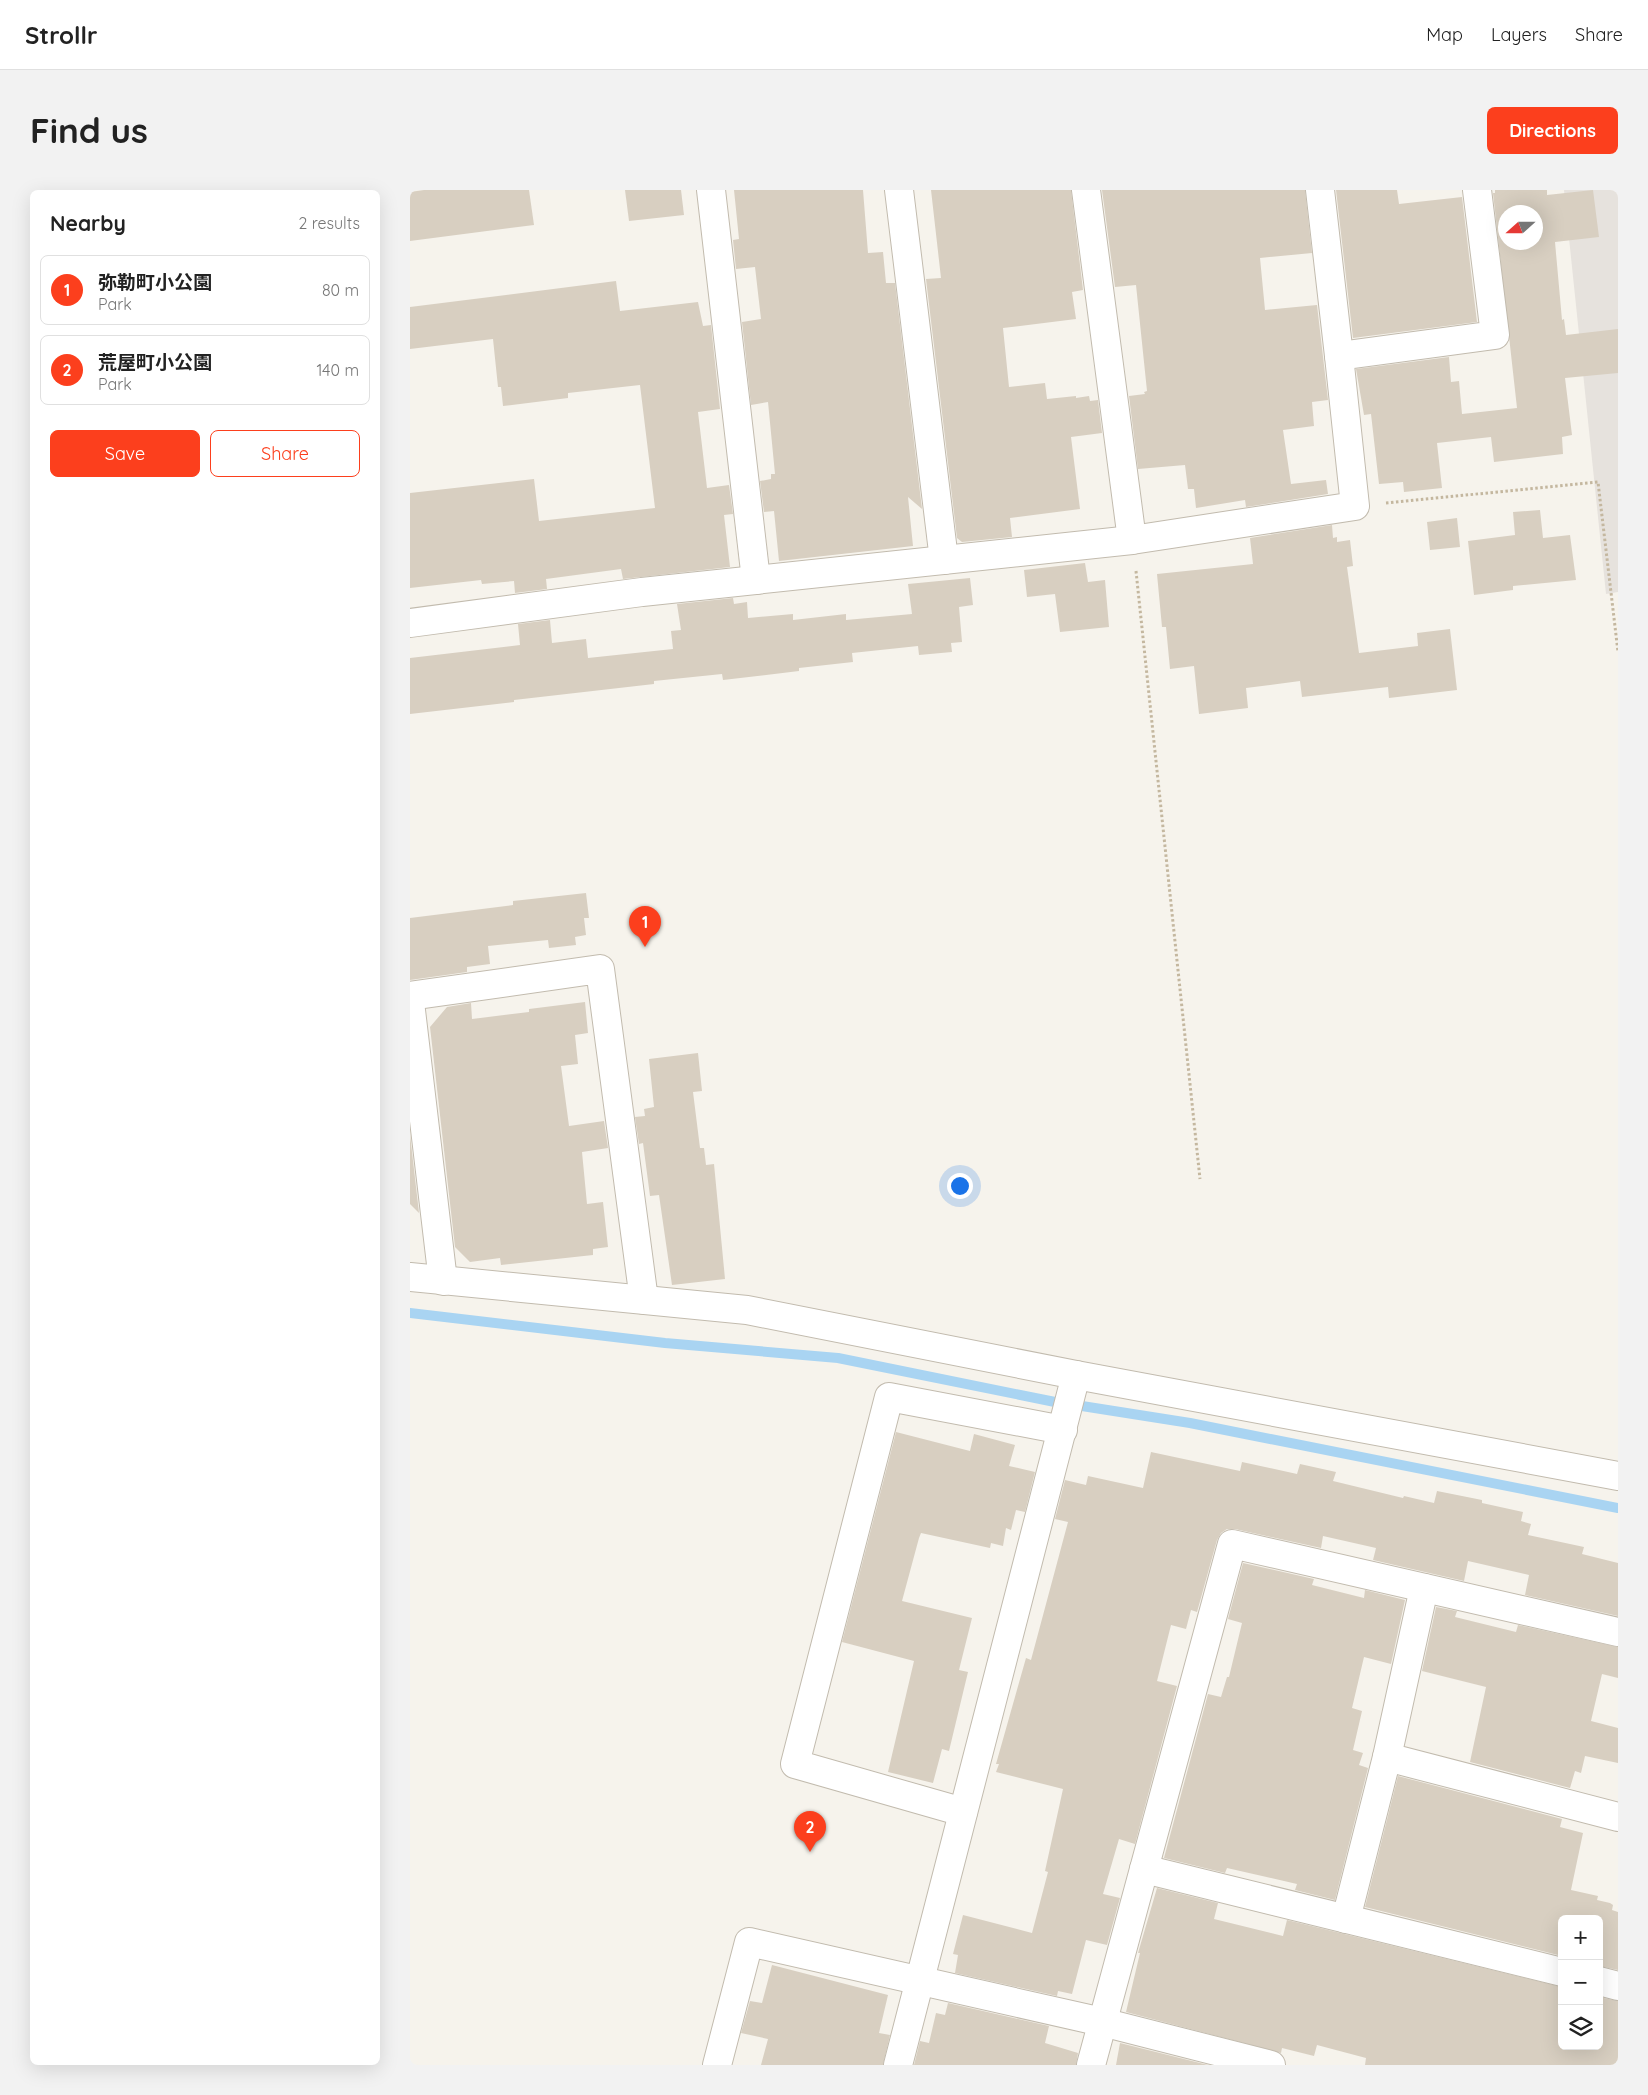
<!DOCTYPE html>
<html lang="en">
<head>
<meta charset="utf-8">
<style>
	:root { --surface:#fff; --page:#f2f2f2; --text:#222; --muted:#767676; --line:#e0e0e0; --accent:#fc3f1d }
	body { margin:0; font-family:Quicksand,"Noto Sans JP",sans-serif; background:var(--page); color:var(--text) }
	.controls { position:absolute; right:15px; bottom:15px; display:grid; overflow:hidden; border-radius:8px; box-shadow:0 5px 20px #0002 }
	.controls button { width:45px; height:45px; display:grid; place-items:center; padding:0; border:0; border-bottom:1px solid var(--line); background:var(--surface); color:var(--text); font:25px sans-serif }
	.compass { position:absolute; left:1088px; top:15px; width:45px; height:45px; border-radius:50%; background:var(--surface); box-shadow:0 5px 20px #0002; rotate:249deg }
	.you { position:absolute; left:549px; top:995px; width:18px; height:18px; margin:-12px; border:4px solid #fff; border-radius:50%; background:#1a73e8; box-shadow:0 0 0 8px #1a73e833 }
	.badge { display:grid; place-items:center; width:32px; height:32px; border-radius:50%; background:var(--accent); color:#fff; font-size:16px; font-weight:700 }
	.pin { position:absolute; translate:-50% -41px; filter:drop-shadow(0 1px 2px #0008) }
	.pin::after { content:''; position:absolute; top:26px; width:18px; height:15px; background:inherit; clip-path:polygon(0 0,100% 0,50% 100%) }
	.list { margin:0; padding:0; list-style:none }
	h2 { display:flex; justify-content:space-between; align-items:center; height:65px; margin:0; padding:0 20px; font-size:21px }
	h2 small { font-size:16px; font-weight:400; color:var(--muted) }
	.list li { display:grid; grid-template-columns:32px 1fr auto; gap:15px; align-items:center; box-sizing:border-box; height:70px; margin:0 10px 10px; padding:0 10px; border:1px solid var(--line); border-radius:8px }
	.list b { display:block; font-size:19px; white-space:nowrap }
	.list p { margin:0; font-size:16px; white-space:nowrap; color:var(--muted) }
	.list em { font-size:16px; font-style:normal; color:var(--muted) }
	.actions { display:flex; gap:10px; padding:15px 20px }
	.actions a { flex:1; padding:11px 0; border:1px solid var(--accent); border-radius:8px; text-align:center; font-size:18px; color:var(--accent) }
	.actions .main { background:var(--accent); color:#fff }
	.icon { flex:none; width:28px; height:28px; fill:none; stroke:currentColor; stroke-width:2; stroke-linecap:round; stroke-linejoin:round }
	.map { position:relative; flex:none; width:1208px; height:1875px; overflow:hidden; border-radius:8px }
	header { display:flex; align-items:center; gap:30px; box-sizing:border-box; height:70px; padding:0 25px; background:var(--surface); border-bottom:1px solid var(--line) }
	header strong { font-size:24px }
	nav { display:flex; gap:28px; margin-inline-start:auto; font-size:18px }
	.intro { display:flex; align-items:center; justify-content:space-between; box-sizing:border-box; height:120px; padding:0 30px }
	h1 { margin:0; font-size:35px }
	.button { padding:12px 22px; border-radius:8px; background:var(--accent); color:#fff; font-size:18px; font-weight:700 }
	main { display:flex; gap:30px; padding:0 30px }
	aside { flex:1; background:var(--surface); border-radius:8px; box-shadow:0 5px 20px #0002 }
	.map>svg:first-child { display:block }
</style>
</head>
<body>
<header>
<strong>Strollr</strong>
<nav><a>Map</a><a>Layers</a><a>Share</a></nav>
</header>
<div class="intro"><h1>Find us</h1><a class="button">Directions</a></div>
<main>
<aside>
<h2>Nearby<small>2 results</small></h2>
<ul class="list">
<li><span class="badge">1</span><div><b>弥勒町小公園</b><p>Park</p></div><em>80 m</em></li>
<li><span class="badge">2</span><div><b>荒屋町小公園</b><p>Park</p></div><em>140 m</em></li>
</ul>
<div class="actions"><a class="main">Save</a><a>Share</a></div>
</aside>
<div class="map">
<svg width="1208" height="1875" viewBox="0 0 1208 1875">
	<rect width="100%" height="100%" fill="#f6f3ec"/>
	<path fill="#e6e2dd" d="M 1154,0 L 1208,0 L 1208,402 L 1196,404 Z"/>
	<g fill="none" stroke-linecap="round" stroke-linejoin="round">
		<g stroke="#a9d4f2" stroke-width="10">
			<path d="M 0,1123 L 255,1153 L 428,1168 L 645,1212"/>
			<path d="M 672,1216 L 780,1233 L 1208,1318"/>
		</g>
	</g>
	<g fill="#d8cfc1" fill-rule="evenodd">
		<path d="M 14,0 L 119,0 L 124,35 L 0,51 L 0,2 Z"/>
		<path d="M 215,0 L 271,0 L 274,25 L 219,31 Z"/>
		<path d="M 324,0 L 453,0 L 458,63 L 473,62 L 476,93 L 485,93 L 512,319 L 498,307 L 503,356 L 369,371 L 364,321 L 354,322 L 350,291 L 361,289 L 361,284 L 365,284 L 358,212 L 341,215 L 332,132 L 351,129 L 345,77 L 326,79 L 323,50 L 329,49 Z"/>
		<path d="M 521,0 L 661,0 L 673,100 L 662,102 L 666,129 L 593,138 L 599,197 L 635,193 L 637,209 L 666,206 L 666,208 L 679,206 L 680,211 L 688,210 L 692,243 L 661,247 L 670,319 L 600,328 L 602,347 L 552,352 L 547,348 L 516,89 L 531,88 Z"/>
		<path d="M 692,0 L 895,0 L 902,63 L 850,68 L 855,120 L 907,115 L 918,210 L 902,212 L 904,236 L 873,240 L 881,294 L 916,290 L 918,304 L 836,317 L 835,310 L 786,318 L 784,299 L 778,299 L 775,275 L 728,279 L 719,206 L 735,204 L 734,202 L 737,201 L 726,95 L 705,97 Z"/>
		<path d="M 926,0 L 987,0 L 989,14 L 1052,7 L 1067,132 L 943,148 Z"/>
		<path d="M 1085,0 L 1137,0 L 1137,5 L 1183,0 L 1189,47 L 1145,52 L 1152,130 L 1154,129 L 1156,145 L 1208,139 L 1208,183 L 1155,188 L 1162,245 L 1152,247 L 1153,264 L 1084,272 L 1081,247 L 1027,253 L 1032,298 L 994,302 L 993,292 L 969,294 L 961,224 L 954,225 L 946,179 L 1039,167 L 1041,192 L 1049,191 L 1052,224 L 1107,218 L 1083,3 L 1085,3 ZM 1096,22 L 1126,22 L 1126,52 L 1096,52 Z"/>
		<path d="M 206,91 L 210,121 L 288,112 L 293,136 L 301,135 L 310,219 L 288,222 L 297,298 L 319,295 L 323,324 L 314,325 L 320,377 L 213,389 L 211,379 L 136,389 L 137,399 L 105,403 L 104,391 L 72,394 L 71,390 L 0,398 L 0,303 L 124,289 L 129,331 L 245,318 L 230,195 L 158,203 L 158,208 L 93,216 L 91,197 L 88,197 L 83,149 L 0,159 L 0,117 Z"/>
		<path d="M 1130,320 L 1133,348 L 1160,345 L 1166,390 L 1103,396 L 1103,400 L 1064,405 L 1058,351 L 1105,345 L 1103,322 Z"/>
		<path d="M 1047,328 L 1050,357 L 1020,360 L 1017,332 Z"/>
		<path d="M 922,335 L 923,348 L 927,347 L 927,352 L 940,350 L 943,376 L 937,377 L 949,463 L 1008,456 L 1007,443 L 1040,439 L 1047,500 L 979,508 L 978,497 L 892,507 L 890,491 L 836,498 L 838,518 L 789,524 L 784,476 L 760,479 L 756,437 L 752,437 L 747,384 L 843,374 L 840,348 Z"/>
		<path d="M 675,373 L 678,392 L 695,390 L 699,437 L 650,442 L 645,404 L 617,407 L 614,380 Z"/>
		<path d="M 560,388 L 563,415 L 549,417 L 552,452 L 541,453 L 542,462 L 509,465 L 508,456 L 442,463 L 443,472 L 389,478 L 389,481 L 313,490 L 312,484 L 244,491 L 244,494 L 104,510 L 104,512 L 0,524 L 0,468 L 110,455 L 108,434 L 140,430 L 142,453 L 176,449 L 178,468 L 263,459 L 261,441 L 271,440 L 267,414 L 323,408 L 324,414 L 337,412 L 338,428 L 383,424 L 383,430 L 436,424 L 436,430 L 502,424 L 498,394 Z"/>
		<path d="M 176,703 L 179,728 L 174,728 L 176,745 L 165,747 L 166,755 L 139,758 L 138,750 L 78,756 L 80,774 L 57,777 L 57,782 L 0,790 L 0,728 L 103,715 L 103,711 Z"/>
		<path d="M 175,812 L 178,843 L 165,845 L 168,874 L 151,876 L 159,936 L 194,931 L 198,958 L 172,962 L 177,1014 L 193,1012 L 198,1057 L 183,1059 L 183,1065 L 91,1075 L 90,1068 L 60,1072 L 45,1057 L 20,837 L 37,817 L 61,813 L 62,829 L 119,822 L 119,819 Z"/>
		<path d="M 288,863 L 292,901 L 283,902 L 290,958 L 294,958 L 296,975 L 304,974 L 315,1089 L 262,1095 L 249,1005 L 240,1006 L 233,953 L 229,954 L 225,927 L 235,926 L 234,919 L 244,917 L 239,869 Z"/>
		<path d="M 0,945 L 9,1023 L 0,1014 Z"/>
		<path d="M 486,1242 L 560,1261 L 564,1244 L 605,1255 L 599,1276 L 625,1282 L 615,1322 L 606,1320 L 601,1340 L 596,1338 L 593,1356 L 581,1353 L 580,1358 L 511,1343 L 509,1348 L 492,1411 L 562,1428 L 549,1480 L 558,1482 L 539,1561 L 532,1559 L 523,1593 L 478,1582 L 504,1471 L 432,1452 Z"/>
		<path d="M 741,1262 L 830,1281 L 832,1272 L 887,1284 L 890,1274 L 926,1282 L 923,1291 L 993,1308 L 994,1306 L 1024,1313 L 1027,1301 L 1072,1310 L 1072,1313 L 1113,1322 L 1111,1331 L 1121,1334 L 1118,1345 L 1174,1357 L 1172,1364 L 1208,1373 L 1208,1426 L 1115,1405 L 1119,1385 L 1058,1371 L 1054,1391 L 963,1370 L 966,1358 L 913,1346 L 911,1358 L 825,1339 L 817,1339 L 811,1343 L 807,1350 L 787,1422 L 781,1420 L 776,1439 L 761,1435 L 747,1491 L 767,1496 L 725,1654 L 709,1649 L 693,1704 L 710,1708 L 697,1755 L 676,1750 L 662,1804 L 648,1801 L 647,1806 L 545,1783 L 548,1765 L 543,1764 L 553,1725 L 622,1743 L 638,1682 L 635,1681 L 653,1599 L 586,1582 L 589,1574 L 586,1574 L 616,1468 L 621,1470 L 658,1332 L 645,1329 L 655,1290 L 676,1295 L 678,1286 L 733,1298 Z"/>
		<path d="M 833,1373 L 904,1389 L 902,1395 L 954,1408 L 955,1400 L 995,1410 L 981,1474 L 954,1467 L 942,1518 L 952,1521 L 943,1560 L 953,1563 L 949,1575 L 958,1578 L 925,1710 L 885,1700 L 887,1694 L 817,1678 L 815,1683 L 754,1668 L 798,1504 L 811,1507 L 817,1487 L 819,1487 L 832,1433 L 818,1429 Z"/>
		<path d="M 1026,1417 L 1047,1421 L 1045,1427 L 1106,1442 L 1108,1435 L 1208,1457 L 1208,1488 L 1192,1484 L 1181,1531 L 1208,1538 L 1208,1573 L 1175,1566 L 1171,1583 L 1165,1581 L 1160,1598 L 1060,1572 L 1076,1497 L 1012,1481 Z"/>
		<path d="M 988,1586 L 1152,1629 L 1150,1637 L 1173,1643 L 1161,1700 L 1188,1706 L 1187,1710 L 1200,1713 L 1203,1715 L 1202,1720 L 1208,1722 L 1208,1780 L 1189,1776 L 1189,1729 L 1152,1729 L 1152,1766 L 955,1717 Z"/>
		<path d="M 747,1698 L 808,1713 L 804,1729 L 873,1746 L 877,1730 L 1152,1797 L 1152,1856 L 1189,1856 L 1189,1807 L 1208,1811 L 1208,1875 L 955,1875 L 956,1868 L 907,1855 L 904,1866 L 872,1858 L 871,1863 L 716,1822 L 730,1763 L 728,1763 Z"/>
		<path d="M 362,1775 L 478,1805 L 469,1843 L 480,1845 L 473,1875 L 351,1875 L 358,1849 L 331,1843 L 340,1811 L 352,1813 Z"/>
		<path d="M 538,1813 L 639,1836 L 635,1853 L 668,1863 L 666,1875 L 504,1875 L 510,1851 L 519,1853 L 526,1823 L 535,1825 Z"/>
		<path d="M 710,1853 L 798,1875 L 706,1875 Z"/>
	</g>
	<g fill="none" stroke-linecap="round" stroke-linejoin="round">
		<g stroke="#c2bbae" stroke-width="30">
			<g id="street">
				<path d="M 301,0 L 346,390"/>
				<path d="M 489,0 L 534,370"/>
				<path d="M 676,0 L 722,350"/>
				<path d="M 910,0 L 929,166"/>
				<path d="M 0,433 L 232,402 L 722,350 L 945,316 L 929,166 L 1085,145 L 1067,0"/>
				<path d="M 0,806 L 190,779 L 234,1110"/>
				<path d="M 0,812 L 33,1091"/>
				<path d="M 0,1087 L 337,1120 L 666,1185 L 488,1875"/>
				<path d="M 666,1185 L 1208,1286"/>
				<path d="M 1014,1398 L 977,1567 L 1208,1627"/>
				<path d="M 553,1622 L 385,1574 L 479,1207 L 653,1240"/>
				<path d="M 734,1679 L 1152,1782"/>
				<path d="M 936,1729 L 977,1567"/>
				<path d="M 1189,1791 L 1208,1796"/>
				<path d="M 307,1875 L 339,1752 L 692,1832 L 861,1875"/>
				<path d="M 681,1875 L 822,1354 L 1208,1442"/>
			</g>
		</g>
		<g stroke="#c4b79f" stroke-width="3" stroke-dasharray="2.5 2.5" stroke-linecap="butt">
			<path d="M 976,313 L 1188,292 L 1208,462"/>
			<path d="M 726,381 L 790,989"/>
		</g>
		<use href="#street" stroke="#fff" stroke-width="28"/>
	</g>
</svg>
<div class="controls">
<button>+</button>
<button>−</button>
<button><svg class="icon" aria-label="layers" viewBox="0 0 24 24"><path d="M12 4l9 5-9 5-9-5zM3 14l9 5 9-5"/></svg></button>
</div>
<svg class="compass" viewBox="-18 -18 36 36"><path d="M0-13l5 13h-10z" fill="#e53935"/><path d="M0 13l5-13h-10z" fill="#767676"/></svg>
<div class="you"></div>
<div class="pin badge" style="left:235px;top:757px">1</div>
<div class="pin badge" style="left:400px;top:1662px">2</div>
</div>
</main>
</body>
</html>
